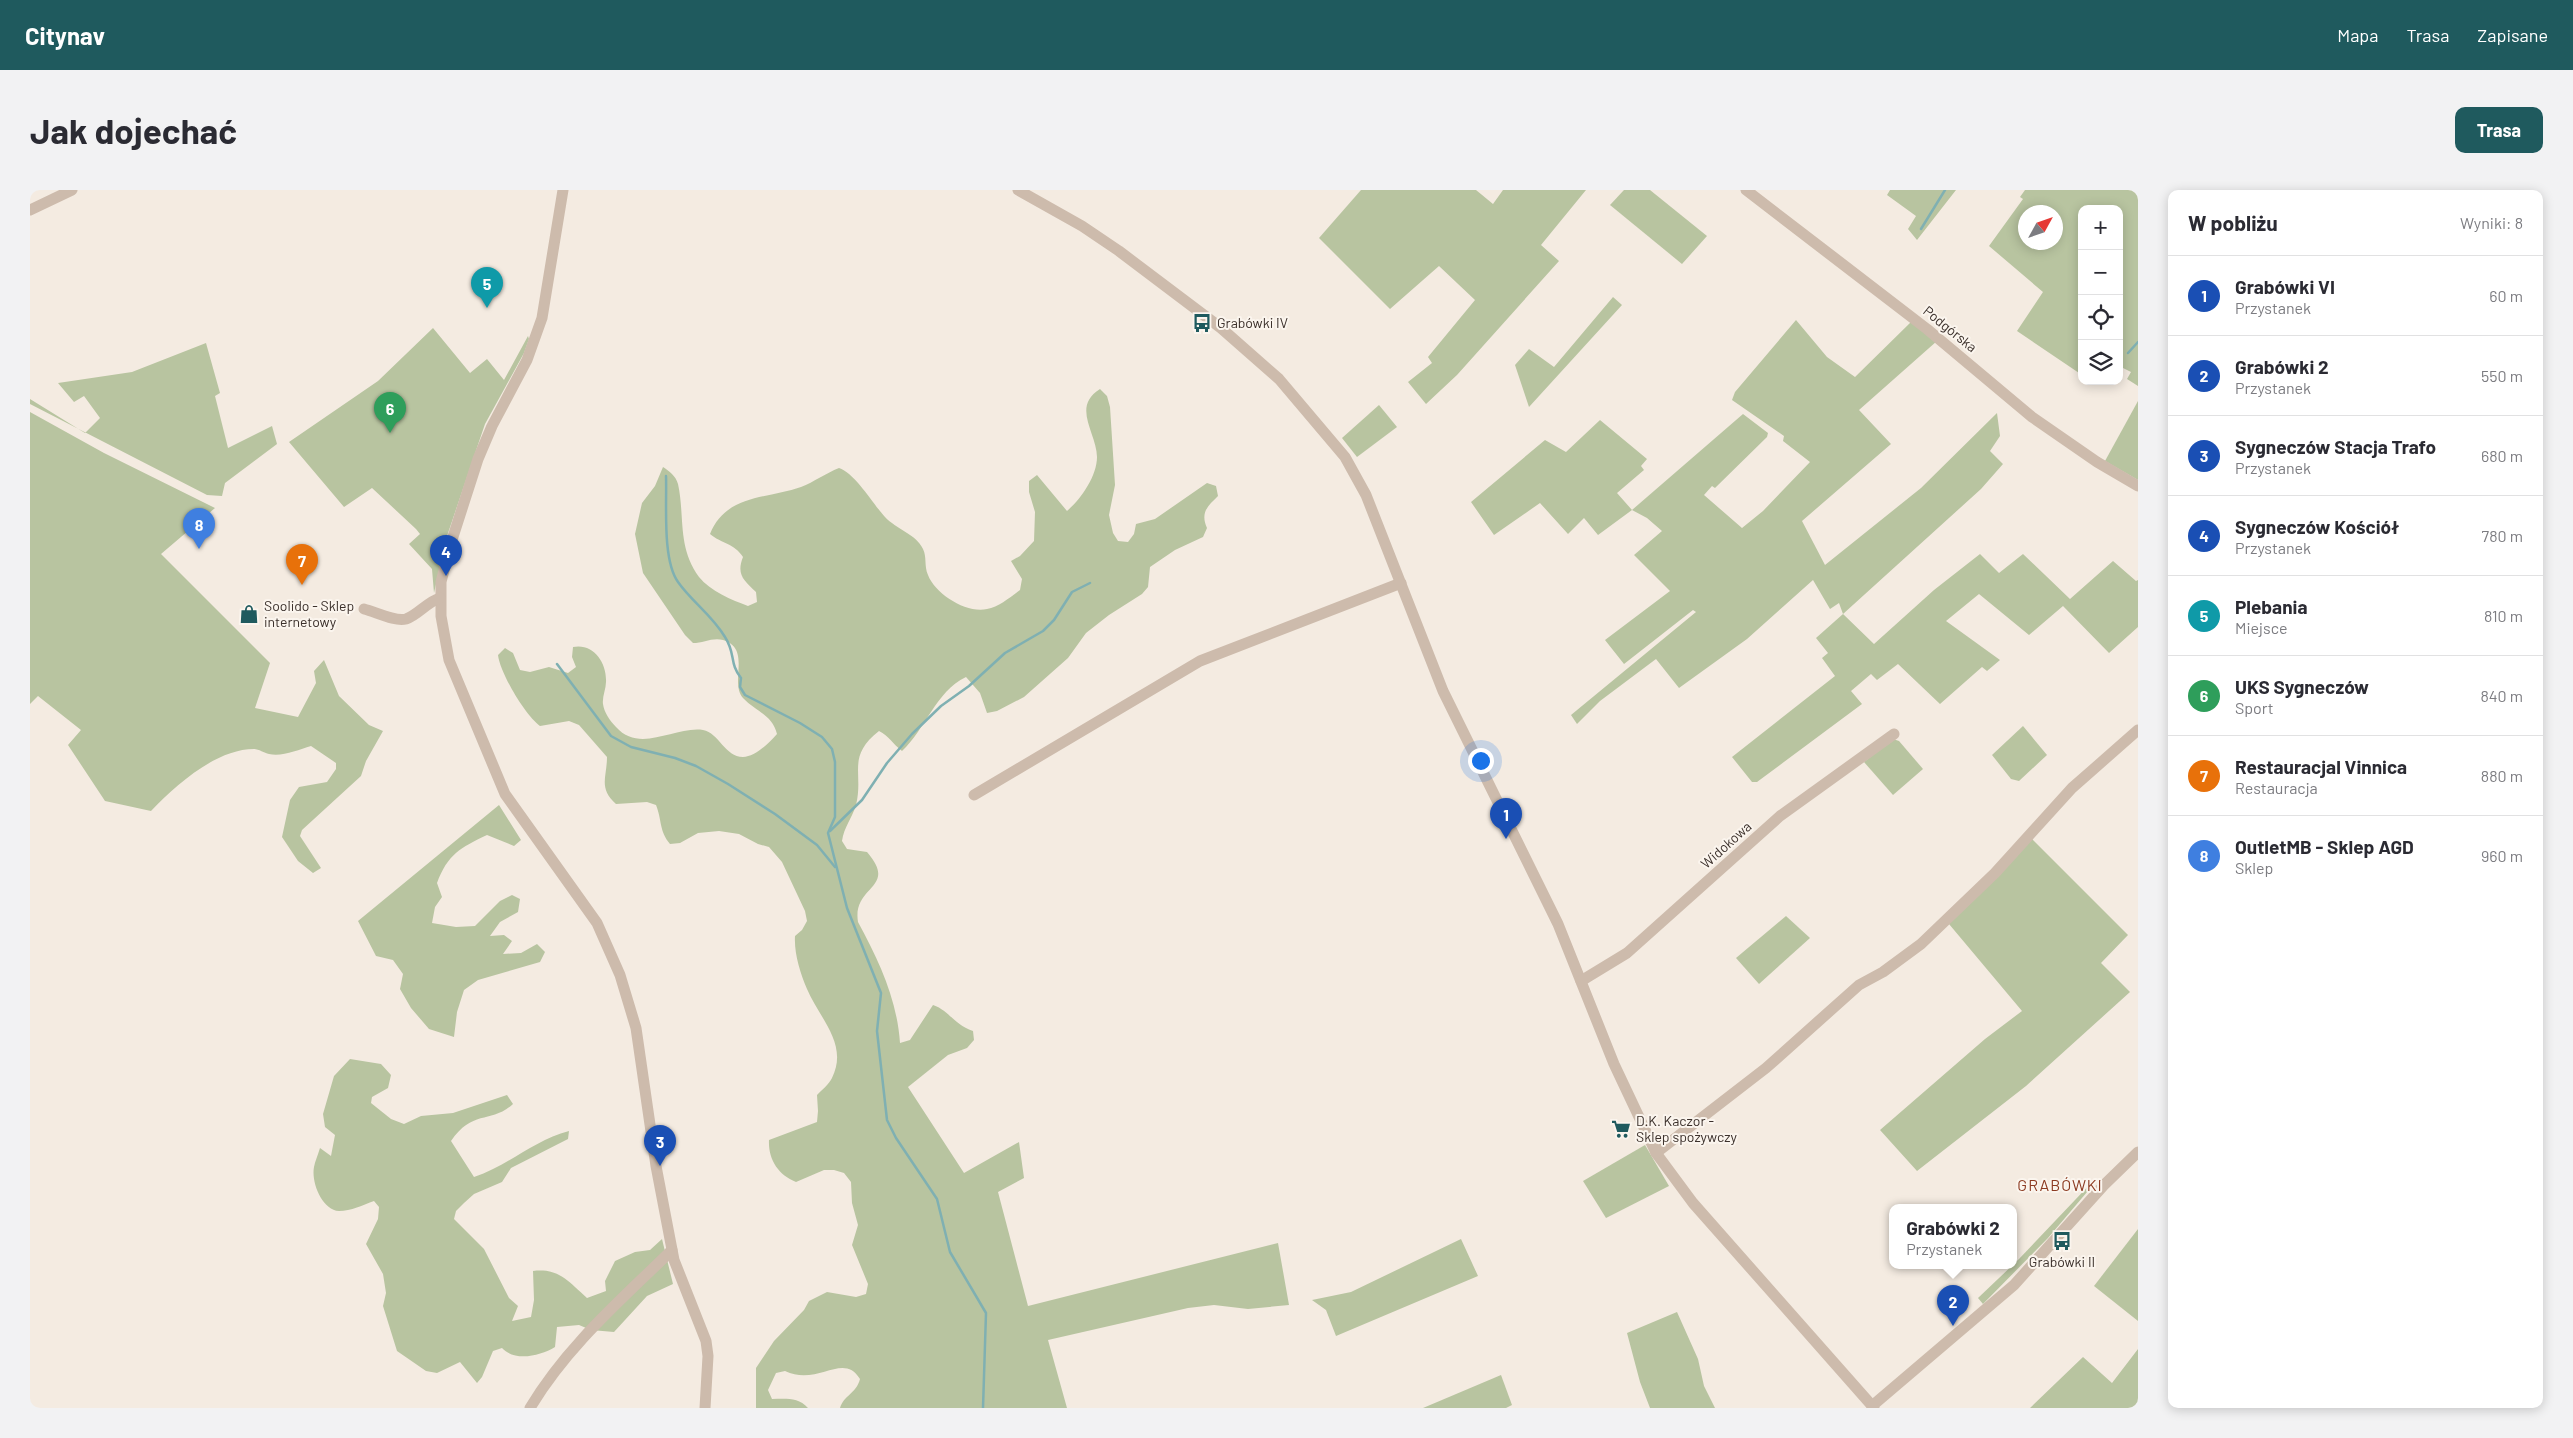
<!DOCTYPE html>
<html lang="pl">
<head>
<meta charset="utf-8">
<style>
	:root { --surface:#fff; --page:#f2f2f3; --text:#2b2b33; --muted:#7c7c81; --line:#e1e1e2; --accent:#1f5a5e }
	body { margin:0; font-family:Barlow,sans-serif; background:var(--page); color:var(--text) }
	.controls { position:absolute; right:15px; top:15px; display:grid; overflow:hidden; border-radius:10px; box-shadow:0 2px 12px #0003 }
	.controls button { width:45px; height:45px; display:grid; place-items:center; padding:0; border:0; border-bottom:1px solid var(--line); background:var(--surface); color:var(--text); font:25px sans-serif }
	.compass { position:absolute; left:1988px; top:15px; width:45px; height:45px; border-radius:50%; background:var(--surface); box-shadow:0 2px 12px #0003; rotate:50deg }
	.you { position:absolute; left:1450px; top:570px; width:18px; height:18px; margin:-12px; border:4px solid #fff; border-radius:50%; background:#1a73e8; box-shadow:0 0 0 8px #1a73e833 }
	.badge { display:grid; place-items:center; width:32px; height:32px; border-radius:50%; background:var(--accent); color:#fff; font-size:16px; font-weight:700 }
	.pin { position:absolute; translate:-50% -41px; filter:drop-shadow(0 1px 2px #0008) }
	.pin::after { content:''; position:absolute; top:26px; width:18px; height:15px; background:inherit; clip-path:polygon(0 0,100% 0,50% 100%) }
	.popup { position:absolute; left:1859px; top:1014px; width:128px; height:65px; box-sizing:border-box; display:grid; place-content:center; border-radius:10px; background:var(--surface); filter:drop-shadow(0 1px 4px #0005); font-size:16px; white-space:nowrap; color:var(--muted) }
	.popup b { font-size:19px; color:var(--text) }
	.popup::after { content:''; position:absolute; left:50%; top:100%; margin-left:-10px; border:10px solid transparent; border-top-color:var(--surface) }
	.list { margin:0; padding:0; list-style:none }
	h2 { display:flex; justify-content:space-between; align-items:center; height:65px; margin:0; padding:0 20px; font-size:21px }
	h2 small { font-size:16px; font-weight:400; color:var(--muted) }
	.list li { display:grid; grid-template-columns:32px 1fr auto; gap:15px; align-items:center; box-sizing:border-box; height:80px; padding:0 20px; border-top:1px solid var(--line) }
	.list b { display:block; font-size:19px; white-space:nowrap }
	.list p { margin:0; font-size:16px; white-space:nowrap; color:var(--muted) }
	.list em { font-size:16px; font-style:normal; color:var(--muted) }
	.icon { flex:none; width:28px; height:28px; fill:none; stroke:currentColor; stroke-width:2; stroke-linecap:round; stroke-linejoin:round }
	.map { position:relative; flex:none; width:2108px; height:1218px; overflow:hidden; border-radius:10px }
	header { display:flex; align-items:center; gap:30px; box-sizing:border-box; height:70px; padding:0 25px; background:var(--accent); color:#fff }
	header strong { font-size:24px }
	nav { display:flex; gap:28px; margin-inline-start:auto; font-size:18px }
	.intro { display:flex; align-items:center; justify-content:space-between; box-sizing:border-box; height:120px; padding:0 30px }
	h1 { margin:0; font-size:35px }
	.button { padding:12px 22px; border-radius:10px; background:var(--accent); color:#fff; font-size:18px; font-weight:700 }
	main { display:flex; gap:30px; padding:0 30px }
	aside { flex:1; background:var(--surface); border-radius:10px; box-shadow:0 2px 12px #0003 }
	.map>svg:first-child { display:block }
</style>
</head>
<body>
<header>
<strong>Citynav</strong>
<nav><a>Mapa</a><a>Trasa</a><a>Zapisane</a></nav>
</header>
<div class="intro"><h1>Jak dojechać</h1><a class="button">Trasa</a></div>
<main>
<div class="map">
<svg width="2108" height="1218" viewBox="0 0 2108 1218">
	<rect width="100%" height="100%" fill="#f4ebe1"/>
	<g fill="#b8c4a0" fill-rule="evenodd">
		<path d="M 1331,0 L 1446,0 L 1463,14 L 1473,0 L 1556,0 L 1511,55 L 1529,71 L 1427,185 L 1396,214 L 1378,192 L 1402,173 L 1398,167 L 1445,110 L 1409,76 L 1360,119 L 1289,48 Z"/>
		<path d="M 1594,0 L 1620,0 L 1677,46 L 1652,74 L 1580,15 Z"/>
		<path d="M 1860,0 L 1926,0 L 1887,50 L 1878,39 L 1886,26 L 1857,5 Z"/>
		<path d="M 1995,0 L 2108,0 L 2108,196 L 2097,189 L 2101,182 L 2089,176 L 2089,19 L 2052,19 L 2052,185 L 1987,141 L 2013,102 L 1959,56 L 1993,9 L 1990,7 ZM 1996,22 L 2026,22 L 2026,52 L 1996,52 Z"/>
		<path d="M 1583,107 L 1592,115 L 1499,217 L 1485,175 L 1499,159 L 1524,177 Z"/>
		<path d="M 1766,130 L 1797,167 L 1825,187 L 1881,132 L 1907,151 L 1829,220 L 1861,254 L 1772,331 L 1795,375 L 1891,298 L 1967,223 L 1970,246 L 1960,261 L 1973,274 L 1951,299 L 1813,424 L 1844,454 L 1904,400 L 1950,364 L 1969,383 L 1993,364 L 2040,409 L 2083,371 L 2106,391 L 2108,390 L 2108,437 L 2079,463 L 2033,416 L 1999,445 L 1949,404 L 1916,431 L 1970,470 L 1957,481 L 1952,477 L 1910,514 L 1868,474 L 1847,490 L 1841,484 L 1821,501 L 1832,514 L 1727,592 L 1722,592 L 1702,567 L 1805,486 L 1792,468 L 1798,463 L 1786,448 L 1813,424 L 1809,413 L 1800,419 L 1783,390 L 1717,449 L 1649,498 L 1626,469 L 1570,511 L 1547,534 L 1541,525 L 1666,422 L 1663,420 L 1594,474 L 1575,450 L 1640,401 L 1604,365 L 1632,341 L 1617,328 L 1602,320 L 1568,345 L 1554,328 L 1538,344 L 1510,313 L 1464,345 L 1441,312 L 1515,250 L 1536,262 L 1570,230 L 1617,269 L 1611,276 L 1614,280 L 1587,303 L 1602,320 L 1713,224 L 1738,243 L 1737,247 L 1685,298 L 1682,296 L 1674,305 L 1712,338 L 1733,321 L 1780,272 L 1753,251 L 1754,246 L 1702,210 L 1705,202 Z"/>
		<path d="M 403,138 L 440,183 L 457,169 L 474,190 L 498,146 L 499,149 L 494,163 L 455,234 L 416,349 L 404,403 L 402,379 L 379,354 L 390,344 L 386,339 L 342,298 L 314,317 L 259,252 L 348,191 Z"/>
		<path d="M 176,153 L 190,203 L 185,206 L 198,258 L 242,236 L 247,254 L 195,293 L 192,306 L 177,305 L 0,214 L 0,209 L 55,243 L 70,228 L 54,206 L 44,212 L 28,193 L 102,182 Z"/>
		<path d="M 1070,199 L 1077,206 L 1080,217 L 1085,295 L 1079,325 L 1083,343 L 1088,351 L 1098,352 L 1104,344 L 1106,334 L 1125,329 L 1177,293 L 1186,296 L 1188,306 C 1178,316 1170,322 1177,338 L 1173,347 L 1145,360 L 1120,377 L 1118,397 L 1112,404 L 1079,425 L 1056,443 L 1038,468 L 994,507 L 967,521 L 957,523 L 950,503 L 936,487 C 905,502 896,539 872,561 C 863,554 859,546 849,541 C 816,567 834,583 826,615 C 822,628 814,637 812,651 L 817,659 L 837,662 C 869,699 822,695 828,732 C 849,771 867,809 870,853 L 880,850 L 903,815 C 920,821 923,834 943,841 L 944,850 L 937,858 L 918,865 L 878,897 L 934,983 L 989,952 L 994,988 L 968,1002 L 998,1116 L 1248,1053 L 1259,1115 L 1218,1119 L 1184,1115 L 1158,1118 L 1018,1150 L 1037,1218 L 810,1218 C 814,1205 826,1204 830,1189 C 813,1161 788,1197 755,1181 L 746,1183 L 738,1200 L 742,1209 C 756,1209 768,1207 778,1218 L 726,1218 L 726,1178 L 744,1151 L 774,1120 L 779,1111 L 797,1102 L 826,1107 L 836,1104 L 838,1094 L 822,1055 L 828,1035 L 822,1013 L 821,992 L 814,983 L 804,980 L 794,980 L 766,992 C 748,985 738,969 739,950 L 787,932 L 788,921 L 787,905 C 792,900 799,894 802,888 C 819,854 789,828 777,799 C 770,783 764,763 765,746 L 772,740 L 777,731 L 775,721 L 752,672 L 739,657 L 728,654 L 709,644 L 689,641 L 668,643 L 650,653 L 640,654 C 629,641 632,630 626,615 L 617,612 L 586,614 C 568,598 577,587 577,567 L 549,535 L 539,531 L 510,536 C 495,525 470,483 468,465 L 475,458 L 483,463 L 490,480 L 500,482 L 519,477 L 538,483 L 546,477 L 542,467 L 543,457 C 563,453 577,472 576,492 C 576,499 572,507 573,514 C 574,522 580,531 586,537 C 610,564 645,536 673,540 C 689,543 695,567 713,567 C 725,567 739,553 747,544 C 742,524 726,522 713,508 C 699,492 722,459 693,450 C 683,447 673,453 663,453 L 655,445 L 613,383 L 605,344 L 612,313 L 625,296 L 633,277 C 639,281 646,286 648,294 C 655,326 647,357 669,387 C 680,401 702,410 718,416 L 727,412 L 726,402 C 714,390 706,385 713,367 C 704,353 692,354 680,344 C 696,304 737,309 771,297 C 784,292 796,283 809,278 C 825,283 843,314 855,327 C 866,339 886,344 893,359 C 897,367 894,376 898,385 C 905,404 937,424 957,419 C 969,417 980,407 990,400 L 992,389 L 981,371 L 990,366 L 1004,351 L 1005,322 L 999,302 L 999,291 L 1007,285 L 1037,321 C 1051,309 1067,286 1067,267 C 1067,243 1041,217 1070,199 Z"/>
		<path d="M 2108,211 L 2108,290 L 2075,271 Z"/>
		<path d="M 1349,215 L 1367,237 L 1327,267 L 1312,248 Z"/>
		<path d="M 0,222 L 74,263 L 185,318 L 131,364 L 240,473 L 225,518 L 268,527 L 286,493 L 284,481 L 294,470 L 309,506 L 339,535 L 353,541 L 336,571 L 331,586 L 272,640 L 270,646 L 291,678 L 283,683 L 268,671 L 252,647 L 260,610 L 269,597 L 297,592 L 306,579 L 306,573 L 281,556 C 268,560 252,567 239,564 C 234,563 229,559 224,559 C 186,559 146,595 121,621 L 75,611 L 38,555 L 51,540 L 8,506 L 0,514 Z"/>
		<path d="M 1993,536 L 2017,565 L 1989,591 L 1981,589 L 1962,565 Z"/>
		<path d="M 1863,549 L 1869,551 L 1893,579 L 1863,605 L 1834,572 Z"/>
		<path d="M 469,615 L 491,650 L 484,656 L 457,645 C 430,658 418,664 407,693 L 412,707 L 405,717 L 402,733 L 426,737 L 445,736 L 470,711 L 482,705 L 490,709 L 488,722 L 470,732 L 460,746 L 474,745 L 482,751 L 473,764 L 491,763 L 507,754 L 515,762 L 510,772 L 448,790 L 434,800 L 427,822 L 424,847 L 399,839 L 381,818 L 370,799 L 373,784 L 363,770 L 346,766 L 328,731 Z"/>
		<path d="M 2001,648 L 2098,745 L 2071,773 L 2100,802 L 1996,896 L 1887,981 L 1850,940 L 1955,849 L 1992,821 L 1919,734 Z"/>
		<path d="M 1756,726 L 1780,748 L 1729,794 L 1706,768 Z"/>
		<path d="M 320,869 L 351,874 L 361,885 L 358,898 L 342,907 L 341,913 L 361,929 L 374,934 L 391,926 L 423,923 L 477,905 L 483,914 C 461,934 443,919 421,951 L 444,987 C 478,976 504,950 539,941 L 538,949 L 481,978 L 472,992 L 444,1004 L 434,1013 L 426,1021 L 424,1029 L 454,1059 L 479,1108 L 488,1116 L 482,1131 L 501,1127 L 504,1110 L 503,1081 C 529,1078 538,1091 557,1108 L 576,1101 L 575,1091 L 585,1071 L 605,1062 L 620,1060 L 632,1049 L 643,1094 L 617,1106 L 584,1142 L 561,1140 L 549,1135 L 527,1137 L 525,1157 C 510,1166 485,1172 472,1158 L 463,1161 L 452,1187 L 447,1193 L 430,1172 L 407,1183 L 396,1181 L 367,1161 L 353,1116 L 356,1103 L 353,1084 L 336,1054 L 348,1029 L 349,1017 L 344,1011 C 333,1015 321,1021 309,1021 C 292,1020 281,992 284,977 C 285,971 288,965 290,958 L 301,966 L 305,945 L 295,937 L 293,924 L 304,886 Z"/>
		<path d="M 1615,955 L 1639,996 L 1576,1028 L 1553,991 Z"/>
		<path d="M 2064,990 L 2066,992 L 2063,995 L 2018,1048 L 1953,1114 L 1948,1108 L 1989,1069 Z"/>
		<path d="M 2108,1039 L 2108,1131 L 2064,1096 Z"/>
		<path d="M 1431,1049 L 1448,1086 L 1306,1146 L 1296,1120 L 1282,1110 L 1321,1102 Z"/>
		<path d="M 1647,1122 L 1668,1169 L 1674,1196 L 1685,1218 L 1620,1218 L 1610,1192 L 1597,1143 Z"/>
		<path d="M 2108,1159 L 2108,1218 L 2000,1218 L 2053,1167 L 2082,1193 Z"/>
		<path d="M 1471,1185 L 1482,1215 L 1476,1218 L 1393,1218 Z"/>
	</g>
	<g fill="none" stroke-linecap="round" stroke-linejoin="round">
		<g stroke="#7fb0b2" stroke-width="2.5">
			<path d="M 1891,39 L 1915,0"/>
			<path d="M 2098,163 L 2108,152"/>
			<path d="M 636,286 C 637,313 632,370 648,392 C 662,412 682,425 695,447 C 706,464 699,473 711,488 L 710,497 L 715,505 L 770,533 L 792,547 L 802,559 L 805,572 L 805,627 L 798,643 L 817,718 L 851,803 L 847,841 L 857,930 L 866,948 L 907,1009 L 920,1062 L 956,1123 L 953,1218"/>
			<path d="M 527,474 L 581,546 L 601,557 L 645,568 L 666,576 L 698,594 L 745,624 L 787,655 L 805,677"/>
			<path d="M 800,641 L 832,610 L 857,573 L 882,544 L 911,516 L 939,496 L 975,463 L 1013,441 L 1024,430 L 1042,402 L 1060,393"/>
		</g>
		<g stroke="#cdbbac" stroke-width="11">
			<path d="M 533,0 L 512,128 L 497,170 L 462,236 L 448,269 L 421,353 L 411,392 L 411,426 L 419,470 L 475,604 L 567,733 L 590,785 L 606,838 L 626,976 L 644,1070 L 676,1151 L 678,1166 L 675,1218"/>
			<path d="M 988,0 L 1052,36 L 1089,61 L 1191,138 L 1249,189 L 1315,267 L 1336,305 L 1413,501 L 1528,734 L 1584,874 L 1626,963 L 1663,1013 L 1844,1218"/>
			<path d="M 1716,0 L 1897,139 L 2002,227 L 2067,272 L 2108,296"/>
			<path d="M 0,20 L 42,0"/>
			<path d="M 334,419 C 346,422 365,432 376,429 C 388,425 397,412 410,408"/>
			<path d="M 944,605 L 1170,471 L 1371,393"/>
			<path d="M 1551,791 L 1597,763 L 1750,626 L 1864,544"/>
			<path d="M 1626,963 L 1736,878 L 1829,795 L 1853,782 L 1891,754 L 1965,683 L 2042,598 L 2108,540"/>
			<path d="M 1842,1216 L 1984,1095 L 2074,995 L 2108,962"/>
			<path d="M 500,1218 C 537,1156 591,1110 642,1060"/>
		</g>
	</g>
	<defs>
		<g id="bus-bare" transform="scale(1.5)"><path d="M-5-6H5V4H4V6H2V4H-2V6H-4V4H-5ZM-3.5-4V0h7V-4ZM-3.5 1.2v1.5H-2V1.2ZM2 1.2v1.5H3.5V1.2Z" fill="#1f5a5e" stroke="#fbf5ee" stroke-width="2.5" paint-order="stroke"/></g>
		<g id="shop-bare" transform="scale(1.5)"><path d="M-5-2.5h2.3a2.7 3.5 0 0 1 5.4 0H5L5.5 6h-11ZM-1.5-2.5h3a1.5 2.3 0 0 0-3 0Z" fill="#1f5a5e" stroke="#fbf5ee" stroke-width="2.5" paint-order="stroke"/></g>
		<g id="supermarket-bare" transform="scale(1.5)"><path d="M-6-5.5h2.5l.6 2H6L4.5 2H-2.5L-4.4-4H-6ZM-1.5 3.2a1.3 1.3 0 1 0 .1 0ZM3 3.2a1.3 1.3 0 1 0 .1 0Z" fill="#1f5a5e" stroke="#fbf5ee" stroke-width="2.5" paint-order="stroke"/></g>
	</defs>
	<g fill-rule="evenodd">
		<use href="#bus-bare" x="1172" y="133"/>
		<use href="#shop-bare" x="219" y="424"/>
		<use href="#supermarket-bare" x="1591" y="939"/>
		<use href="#bus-bare" x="2032" y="1051"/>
	</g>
	<g text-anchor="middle" stroke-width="4" stroke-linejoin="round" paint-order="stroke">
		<g font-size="14" fill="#3b302b" stroke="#fbf5ee" text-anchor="start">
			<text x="1187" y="138">Grabówki IV</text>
			<text x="234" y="421">Soolido - Sklep<tspan x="234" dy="16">internetowy</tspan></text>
			<text x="1606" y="936">D.K. Kaczor -<tspan x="1606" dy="16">Sklep spożywczy</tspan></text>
			<text x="2032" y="1077" text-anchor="middle">Grabówki II</text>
		</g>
		<g font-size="14" fill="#3b302b" stroke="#fbf5ee">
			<text transform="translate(1920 139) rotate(39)" y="5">Podgórska</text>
			<text transform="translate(1696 655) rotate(-42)" y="5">Widokowa</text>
		</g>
		<g font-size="16" letter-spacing="1" fill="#8c3b22" stroke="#fbf5ee">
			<text x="2030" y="1001">GRABÓWKI</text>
		</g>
	</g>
</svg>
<div class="controls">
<button>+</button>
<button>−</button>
<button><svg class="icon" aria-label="locate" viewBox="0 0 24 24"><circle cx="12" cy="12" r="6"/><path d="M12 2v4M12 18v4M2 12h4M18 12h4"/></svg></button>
<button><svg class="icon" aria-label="layers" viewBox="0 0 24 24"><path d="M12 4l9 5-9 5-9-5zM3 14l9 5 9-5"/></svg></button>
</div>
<svg class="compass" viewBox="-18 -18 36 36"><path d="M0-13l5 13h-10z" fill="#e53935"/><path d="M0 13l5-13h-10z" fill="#7c7c81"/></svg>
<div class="you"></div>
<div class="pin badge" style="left:1476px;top:649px;background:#1a4fb4">1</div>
<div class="pin badge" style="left:1923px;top:1136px;background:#1a4fb4">2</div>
<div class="popup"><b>Grabówki 2</b>Przystanek</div>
<div class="pin badge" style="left:630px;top:976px;background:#1a4fb4">3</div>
<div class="pin badge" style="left:416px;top:386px;background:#1a4fb4">4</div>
<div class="pin badge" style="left:457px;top:118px;background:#0f9aa8">5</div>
<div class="pin badge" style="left:360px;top:243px;background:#2e9e5b">6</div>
<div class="pin badge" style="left:272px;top:395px;background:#e8710a">7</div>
<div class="pin badge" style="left:169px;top:359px;background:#3f7fe0">8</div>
</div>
<aside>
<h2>W pobliżu<small>Wyniki: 8</small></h2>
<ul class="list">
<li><span class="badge" style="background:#1a4fb4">1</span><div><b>Grabówki VI</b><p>Przystanek</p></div><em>60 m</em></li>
<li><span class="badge" style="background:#1a4fb4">2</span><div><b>Grabówki 2</b><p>Przystanek</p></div><em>550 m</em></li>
<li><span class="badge" style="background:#1a4fb4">3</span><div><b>Sygneczów Stacja Trafo</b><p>Przystanek</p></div><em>680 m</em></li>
<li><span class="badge" style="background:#1a4fb4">4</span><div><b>Sygneczów Kościół</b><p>Przystanek</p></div><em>780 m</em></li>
<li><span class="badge" style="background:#0f9aa8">5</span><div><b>Plebania</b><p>Miejsce</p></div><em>810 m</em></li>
<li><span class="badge" style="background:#2e9e5b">6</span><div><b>UKS Sygneczów</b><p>Sport</p></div><em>840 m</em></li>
<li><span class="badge" style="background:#e8710a">7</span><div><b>Restauracjal Vinnica</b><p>Restauracja</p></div><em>880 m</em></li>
<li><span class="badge" style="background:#3f7fe0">8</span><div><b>OutletMB - Sklep AGD</b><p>Sklep</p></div><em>960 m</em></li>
</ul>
</aside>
</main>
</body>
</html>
